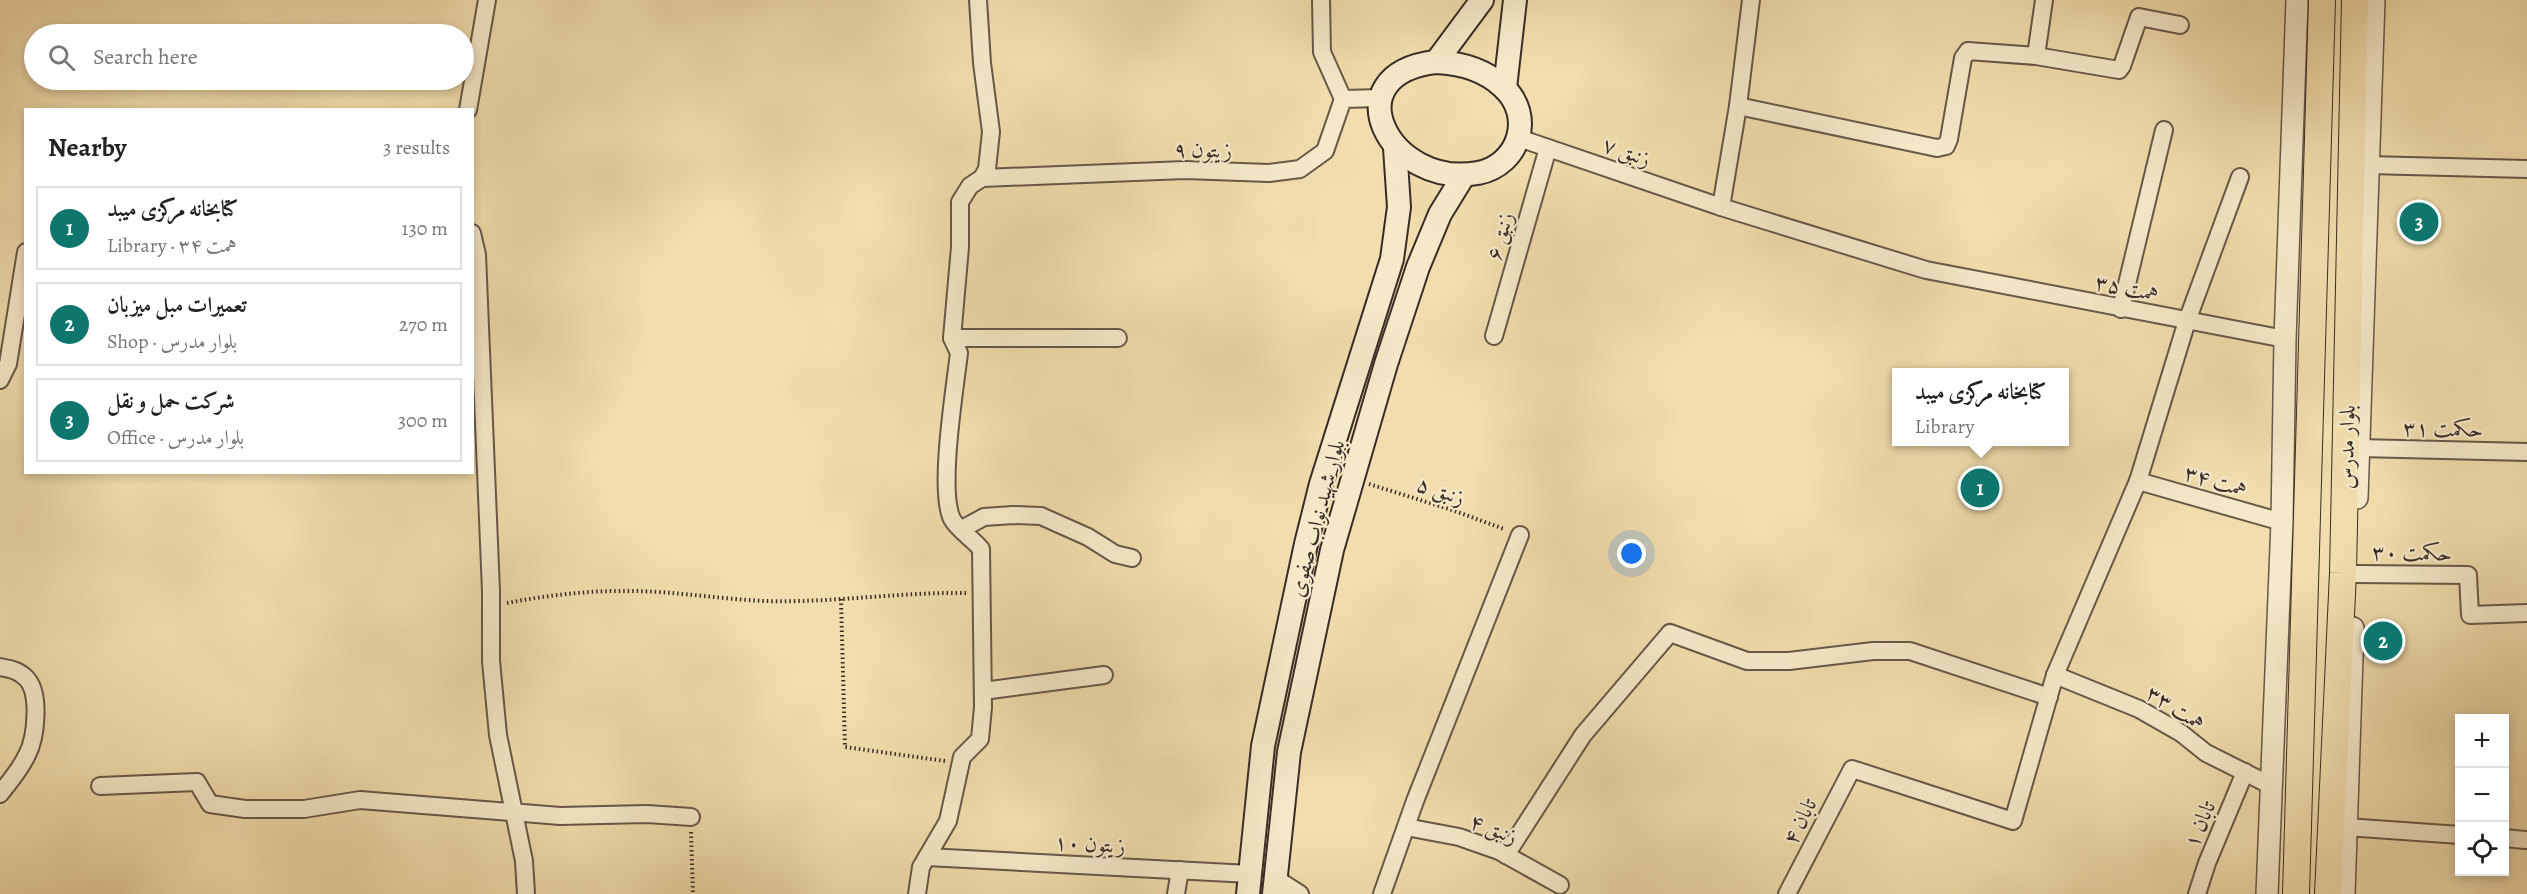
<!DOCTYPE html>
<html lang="en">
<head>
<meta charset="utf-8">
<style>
	:root { --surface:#fff; --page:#f2f2f2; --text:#222; --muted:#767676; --line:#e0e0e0; --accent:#0f766e }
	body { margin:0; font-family:Alegreya,Amiri,serif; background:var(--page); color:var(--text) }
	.controls { position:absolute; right:18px; bottom:18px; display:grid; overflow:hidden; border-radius:0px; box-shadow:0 3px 9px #0003 }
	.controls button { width:54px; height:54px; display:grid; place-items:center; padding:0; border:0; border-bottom:2px solid var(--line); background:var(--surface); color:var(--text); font:30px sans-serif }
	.you { position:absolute; left:1632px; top:554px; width:21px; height:21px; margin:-15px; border:4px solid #fff; border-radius:50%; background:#1a73e8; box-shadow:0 0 0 9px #1a73e833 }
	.badge { display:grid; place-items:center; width:39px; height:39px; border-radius:50%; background:var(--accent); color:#fff; font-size:20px; font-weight:700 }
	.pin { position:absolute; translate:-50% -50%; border:3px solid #fff; box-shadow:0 2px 6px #0006 }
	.popup { position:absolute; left:1892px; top:368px; width:177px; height:78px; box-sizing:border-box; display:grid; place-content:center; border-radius:0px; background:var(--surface); filter:drop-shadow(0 2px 4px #0005); font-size:20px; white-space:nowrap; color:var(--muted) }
	.popup b { font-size:22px; color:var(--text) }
	.popup::after { content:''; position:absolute; left:50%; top:100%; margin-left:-12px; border:12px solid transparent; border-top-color:var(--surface) }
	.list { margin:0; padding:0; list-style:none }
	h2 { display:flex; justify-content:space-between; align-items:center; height:78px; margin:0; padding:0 24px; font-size:26px }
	h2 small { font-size:20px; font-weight:400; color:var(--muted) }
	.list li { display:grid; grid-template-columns:39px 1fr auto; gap:18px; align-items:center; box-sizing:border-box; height:84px; margin:0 12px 12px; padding:0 12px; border:2px solid var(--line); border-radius:0px }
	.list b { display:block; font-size:22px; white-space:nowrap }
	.list p { margin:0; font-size:20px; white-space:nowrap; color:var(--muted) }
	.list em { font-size:20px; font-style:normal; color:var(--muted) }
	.icon { flex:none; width:33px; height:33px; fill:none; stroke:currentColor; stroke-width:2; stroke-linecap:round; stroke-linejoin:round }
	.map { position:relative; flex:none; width:2527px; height:894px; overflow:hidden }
	.search { position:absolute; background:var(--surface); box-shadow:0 3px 9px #0003; left:24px; top:24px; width:450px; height:66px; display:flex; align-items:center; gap:15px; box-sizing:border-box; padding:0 21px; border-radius:33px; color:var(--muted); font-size:22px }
	.panel { position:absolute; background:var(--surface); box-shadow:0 3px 9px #0003; left:24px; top:108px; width:450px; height:366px; border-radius:0px }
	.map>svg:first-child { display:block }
</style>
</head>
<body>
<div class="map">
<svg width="2527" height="894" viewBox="0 0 2527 894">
	<rect width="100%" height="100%" fill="#f1ddad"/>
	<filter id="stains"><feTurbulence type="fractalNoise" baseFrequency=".00333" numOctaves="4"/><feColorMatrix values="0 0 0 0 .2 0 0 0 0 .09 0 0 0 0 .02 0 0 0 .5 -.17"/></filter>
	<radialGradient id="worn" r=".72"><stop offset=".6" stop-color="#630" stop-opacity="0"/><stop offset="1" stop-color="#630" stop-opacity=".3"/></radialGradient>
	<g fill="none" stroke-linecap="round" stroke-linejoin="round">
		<g stroke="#675848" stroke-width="20">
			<g id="minor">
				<path d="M 1321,0 L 1322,52 L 1343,99"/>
				<path d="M 2036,56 L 2044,0"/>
				<path d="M 1738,106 L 1937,148 L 1946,146 L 1949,139 L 1963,58 L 1968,51 L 2036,56 L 2119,70 L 2122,66 L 2139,17 L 2180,25"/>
				<path d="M 468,110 L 487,0"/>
				<path d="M 1519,138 L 1721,207 L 1926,270 L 2285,339"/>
				<path d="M 2368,165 L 2527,169"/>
				<path d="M 982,178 L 1185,170 L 1269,173 L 1300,169 L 1325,151 L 1343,99 L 1381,98"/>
				<path d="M 1721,207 L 1738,106 L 1751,0"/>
				<path d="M 472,233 L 477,255 L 491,591 L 491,661 L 498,735 L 524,861 L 526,894"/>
				<path d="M 2121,309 L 2164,130"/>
				<path d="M 1494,336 L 1548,148"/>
				<path d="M 952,338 L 1118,338"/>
				<path d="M 0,380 L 8,364 L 26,252"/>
				<path d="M 2359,448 L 2527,452"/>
				<path d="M 2138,481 L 2282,522"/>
				<path d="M 962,529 L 984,517 L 1013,515 L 1041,516 L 1088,537 L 1115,554 L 1132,558"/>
				<path d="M 2355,574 L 2468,575 L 2470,615 L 2527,613"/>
				<path d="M 0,667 C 10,669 18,670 26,678 C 41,693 36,738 27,755 C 20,770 10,781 0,794"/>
				<path d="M 2055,675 L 2139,709 L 2181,733 L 2206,753 L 2270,785"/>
				<path d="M 983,691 L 1104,675"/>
				<path d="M 100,786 L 197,782 L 210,804 L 245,809 L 304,809 L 360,800 L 560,816 L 647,814 L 691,817"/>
				<path d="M 1406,827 L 1459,837 L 1499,851 L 1560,885"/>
				<path d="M 2346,827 L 2460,835"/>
				<path d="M 2504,838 L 2525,840"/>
				<path d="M 1506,855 L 1583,735 L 1670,633 L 1747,661 L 1789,661 L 1873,651 L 1910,651 L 2049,697"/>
				<path d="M 927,857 L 1250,874"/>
				<path d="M 1275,878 L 1300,894"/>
				<path d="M 917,894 L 921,867 L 948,821 L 962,757 L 980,739 L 983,707 L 981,549 C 973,539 958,530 952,519 C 938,490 955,388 959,353 L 952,338 L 960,247 L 960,202 L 970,186 L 982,178 L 987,169 L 991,132 L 982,63 L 978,0"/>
				<path d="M 1176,894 L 1180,870"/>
				<path d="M 1382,894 L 1415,801 L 1520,535"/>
				<path d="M 1787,894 L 1852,769 L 2013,821 L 2055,675 L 2138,481 L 2187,321 L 2240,177"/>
				<path d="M 2197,894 L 2207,863 L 2245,772"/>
			</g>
		</g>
		<g stroke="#675848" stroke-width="24">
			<g id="tertiary">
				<path d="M 2357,498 L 2374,0"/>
				<path d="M 2267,894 L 2282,522 L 2285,339 L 2297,0"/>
				<path d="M 2344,894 L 2353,628"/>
			</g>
		</g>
		<g stroke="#392c27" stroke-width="26">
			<g id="secondary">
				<path d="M 1436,62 C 1461,63 1484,69 1503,87 C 1535,116 1519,165 1478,173 C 1389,189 1331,74 1436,62 Z"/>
				<path d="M 1436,62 L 1482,0"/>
				<path d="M 1505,88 L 1515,0"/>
				<path d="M 1248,894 L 1263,746 L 1306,544 L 1321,484 L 1392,259 L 1399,207 L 1395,148"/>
				<path d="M 1274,894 L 1289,752 L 1332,550 L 1386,364 L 1418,267 L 1440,214 L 1464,175"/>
			</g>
		</g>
		<g stroke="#392c27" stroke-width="28">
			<g id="primary">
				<path d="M 2296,894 L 2322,0"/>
				<path d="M 2328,894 L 2343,573 L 2355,0"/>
			</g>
		</g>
		<g stroke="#392c27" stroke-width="4" stroke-dasharray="1.5 3" stroke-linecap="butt">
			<path d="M 1369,484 L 1452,510 L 1504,529"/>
			<path d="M 841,599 L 845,747 L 945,761"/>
			<path d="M 507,603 C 544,596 582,591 620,591 C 668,590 717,599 765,601 C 832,603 899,592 966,593"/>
			<path d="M 691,832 L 693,894"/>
		</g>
		<use href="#minor" stroke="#f6e9ca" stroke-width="16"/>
		<use href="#tertiary" stroke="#f6e9ca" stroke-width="21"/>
		<use href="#secondary" stroke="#f6e9ca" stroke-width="22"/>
		<use href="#primary" stroke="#f1ddad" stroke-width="26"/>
	</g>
	<g text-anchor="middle" stroke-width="4.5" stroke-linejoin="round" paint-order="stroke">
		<g font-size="22" fill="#392c27" stroke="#f6e9ca">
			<text transform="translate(1203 149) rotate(1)" y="8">زیتون ۹</text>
			<text transform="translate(1627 151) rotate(19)" y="8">زنبق ۷</text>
			<text transform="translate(1499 236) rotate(-74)" y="8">زنبق ۶</text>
			<text transform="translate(2127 287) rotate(11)" y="8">همت ۳۵</text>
			<text transform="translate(2443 428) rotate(1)" y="8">حکمت ۳۱</text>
			<text transform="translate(2346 447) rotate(-89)" y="8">بلوار مدرس</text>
			<text transform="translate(2216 480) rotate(16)" y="8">همت ۳۴</text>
			<text transform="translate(1441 490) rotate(18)" y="8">زنبق ۵</text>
			<text transform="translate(1316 518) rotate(-75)" y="8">بلوار شهید نواب صفوی</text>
			<text transform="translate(2412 552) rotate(1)" y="8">حکمت ۳۰</text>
			<text transform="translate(2176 707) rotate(32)" y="8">همت ۳۳</text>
			<text transform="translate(1799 821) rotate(-63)" y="8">تابان ۴</text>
			<text transform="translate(2199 824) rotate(-67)" y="8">تابان ۱</text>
			<text transform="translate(1494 828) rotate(21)" y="8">زنبق ۴</text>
			<text transform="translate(1090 843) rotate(3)" y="8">زیتون ۱۰</text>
		</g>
	</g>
	<rect width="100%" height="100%" filter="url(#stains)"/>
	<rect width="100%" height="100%" fill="url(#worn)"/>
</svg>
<div class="controls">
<button>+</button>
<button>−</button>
<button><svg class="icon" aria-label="locate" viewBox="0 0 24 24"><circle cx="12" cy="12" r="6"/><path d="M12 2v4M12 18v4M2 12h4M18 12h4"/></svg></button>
</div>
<div class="you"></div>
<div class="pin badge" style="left:1980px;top:488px">1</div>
<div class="popup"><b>کتابخانه مرکزی میبد</b>Library</div>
<div class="pin badge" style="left:2383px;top:641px">2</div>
<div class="pin badge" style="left:2419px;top:222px">3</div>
<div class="search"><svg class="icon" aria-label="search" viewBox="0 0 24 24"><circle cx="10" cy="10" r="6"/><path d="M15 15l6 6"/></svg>Search here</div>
<section class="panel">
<h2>Nearby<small>3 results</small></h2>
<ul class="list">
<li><span class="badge">1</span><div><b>کتابخانه مرکزی میبد</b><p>Library · همت ۳۴</p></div><em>130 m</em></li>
<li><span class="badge">2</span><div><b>تعمیرات مبل میزبان</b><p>Shop · بلوار مدرس</p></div><em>270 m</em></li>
<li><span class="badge">3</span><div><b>شرکت حمل و نقل</b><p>Office · بلوار مدرس</p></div><em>300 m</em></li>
</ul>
</section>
</div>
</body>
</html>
